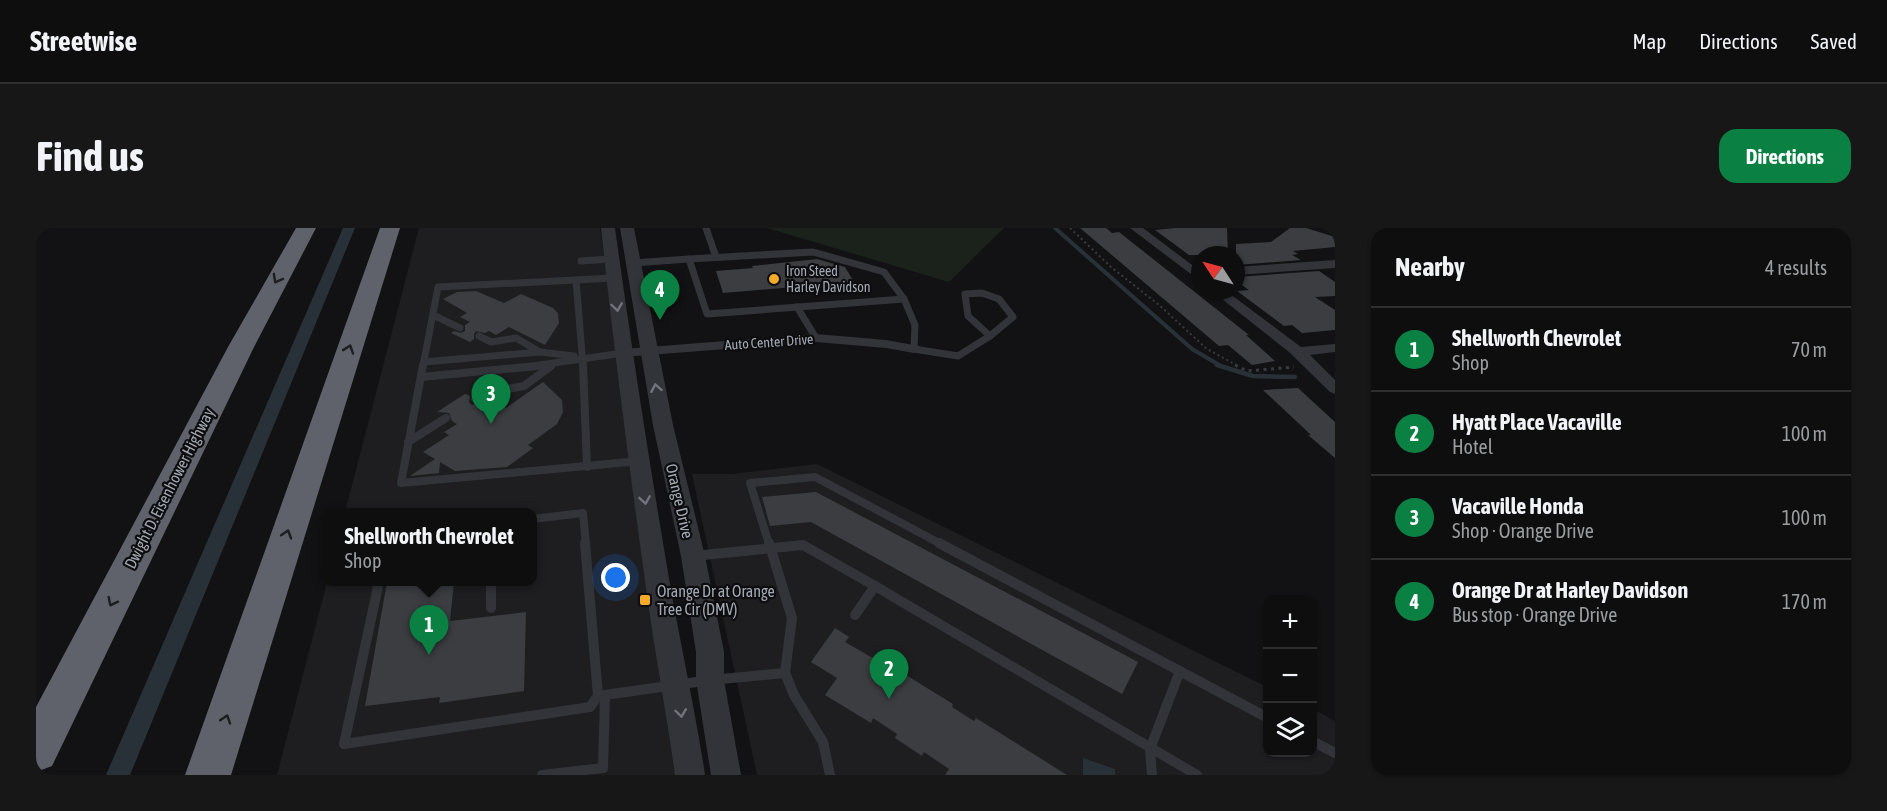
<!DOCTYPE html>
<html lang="en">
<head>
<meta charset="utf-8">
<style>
	:root { --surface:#0e0e0f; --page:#171718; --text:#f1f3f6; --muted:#9b9c9e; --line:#2e2e2f; --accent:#0b8043 }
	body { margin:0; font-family:"Asap Condensed",sans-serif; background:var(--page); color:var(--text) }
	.controls { position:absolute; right:18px; bottom:18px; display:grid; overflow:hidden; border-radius:12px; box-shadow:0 2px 4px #0004 }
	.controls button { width:54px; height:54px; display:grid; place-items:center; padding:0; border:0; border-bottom:2px solid var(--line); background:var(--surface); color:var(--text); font:30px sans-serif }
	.compass { position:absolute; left:1155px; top:18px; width:54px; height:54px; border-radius:50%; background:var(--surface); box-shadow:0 2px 4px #0004; rotate:306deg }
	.you { position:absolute; left:580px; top:350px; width:21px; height:21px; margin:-15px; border:4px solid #fff; border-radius:50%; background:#1a73e8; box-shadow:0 0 0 9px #1a73e833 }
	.badge { display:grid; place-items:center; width:39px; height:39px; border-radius:50%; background:var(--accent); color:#fff; font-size:20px; font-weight:700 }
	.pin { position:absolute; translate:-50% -50px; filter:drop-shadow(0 2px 3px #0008) }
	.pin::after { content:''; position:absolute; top:32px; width:21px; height:18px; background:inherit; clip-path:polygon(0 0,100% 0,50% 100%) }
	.popup { position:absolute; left:285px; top:280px; width:216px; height:78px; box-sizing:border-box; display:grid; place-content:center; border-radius:12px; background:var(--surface); filter:drop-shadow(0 2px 4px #0005); font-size:20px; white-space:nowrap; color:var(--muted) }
	.popup b { font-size:22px; color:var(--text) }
	.popup::after { content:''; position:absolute; left:50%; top:100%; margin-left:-12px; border:12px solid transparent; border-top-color:var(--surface) }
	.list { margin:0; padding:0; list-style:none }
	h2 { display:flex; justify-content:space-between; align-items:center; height:78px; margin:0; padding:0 24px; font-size:26px }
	h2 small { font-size:20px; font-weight:400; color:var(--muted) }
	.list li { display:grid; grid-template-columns:39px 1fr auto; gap:18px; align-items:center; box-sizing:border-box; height:84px; padding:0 24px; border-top:2px solid var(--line) }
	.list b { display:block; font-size:22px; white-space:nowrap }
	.list p { margin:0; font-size:20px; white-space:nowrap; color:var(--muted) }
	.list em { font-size:20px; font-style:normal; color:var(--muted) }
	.icon { flex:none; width:33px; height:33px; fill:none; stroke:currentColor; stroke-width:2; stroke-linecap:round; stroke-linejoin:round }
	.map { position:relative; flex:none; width:1299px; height:547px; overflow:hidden; border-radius:18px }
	header { display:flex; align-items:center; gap:36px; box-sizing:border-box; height:84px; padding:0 30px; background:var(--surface); border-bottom:2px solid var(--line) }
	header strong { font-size:28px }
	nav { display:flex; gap:33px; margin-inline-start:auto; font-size:21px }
	.intro { display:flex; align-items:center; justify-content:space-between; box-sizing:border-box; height:144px; padding:0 36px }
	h1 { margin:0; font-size:42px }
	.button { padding:15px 27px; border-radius:18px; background:var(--accent); color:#fff; font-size:21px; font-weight:700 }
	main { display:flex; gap:36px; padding:0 36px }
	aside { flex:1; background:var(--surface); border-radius:18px; box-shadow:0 2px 4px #0004 }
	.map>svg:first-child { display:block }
</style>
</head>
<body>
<header>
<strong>Streetwise</strong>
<nav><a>Map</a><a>Directions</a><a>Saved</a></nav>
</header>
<div class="intro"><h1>Find us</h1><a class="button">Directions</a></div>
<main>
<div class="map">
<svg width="1299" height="547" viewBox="0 0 1299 547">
	<rect width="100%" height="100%" fill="#121214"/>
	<g fill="#1e1e21">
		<path d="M 383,0 L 564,0 L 640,547 L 241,547 L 291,354 L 496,354 L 496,284 L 309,284 Z"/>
		<path d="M 781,236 L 1231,459 L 1232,524 L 1276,524 L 1277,481 L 1299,493 L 1299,547 L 721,547 L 656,246 L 697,246 Z"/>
	</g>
	<path fill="#1a221b" d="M 731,0 L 968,0 L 913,54 Z"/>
	<path fill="#283137" d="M 1047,530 L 1079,541 L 1079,547 L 1047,547 Z"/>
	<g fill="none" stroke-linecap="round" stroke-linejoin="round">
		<path stroke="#283137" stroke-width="4" d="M 1019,0 L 1156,121 L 1185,138"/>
		<path stroke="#283137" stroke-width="4.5" d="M 1181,137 L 1217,148 L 1259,149"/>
		<path fill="#283137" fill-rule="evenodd" d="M 307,0 L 319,0 L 94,547 L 70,547 Z"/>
	</g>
	<g fill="#3c3d41">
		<path d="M 1044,0 L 1070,0 L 1076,5 L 1083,4 L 1213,107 L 1210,107 L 1239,133 L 1216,137 L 1192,117 L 1183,118 Z"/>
		<path d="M 1139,0 L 1191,0 L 1192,27 L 1153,27 L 1119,2 Z"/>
		<path d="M 1254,0 L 1270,0 L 1299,9 L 1299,19 L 1257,23 L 1262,26 L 1256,27 L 1265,32 L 1200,37 L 1200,16 L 1235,14 Z"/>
		<path d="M 781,31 L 809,39 L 818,54 L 687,65 L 680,43 L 717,40 L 716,38 Z"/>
		<path d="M 1283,43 L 1299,54 L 1299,68 L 1279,69 L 1299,82 L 1299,102 L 1266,105 L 1256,97 L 1248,98 L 1201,63 L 1213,62 L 1200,53 L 1200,49 Z"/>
		<path d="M 440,63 L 468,75 L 485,66 L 517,80 L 522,85 L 523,95 L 509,117 L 473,99 L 460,107 L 453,103 L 449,105 L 440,103 L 438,106 L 438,111 L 434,114 L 415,105 L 418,103 L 425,105 L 429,103 L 429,97 L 434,94 L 424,89 L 431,85 L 407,71 L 421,64 Z"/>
		<path d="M 507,154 L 526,172 L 527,184 L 521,196 L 492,217 L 497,220 L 471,239 L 419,243 L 404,234 L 403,245 L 374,248 L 399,231 L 387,224 L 413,207 L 408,204 L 421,196 L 416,193 L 413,185 L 401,184 L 429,166 L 434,168 L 433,174 L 436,177 L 446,174 L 450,177 L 456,173 L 470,180 Z"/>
		<path d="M 1262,160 L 1299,194 L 1299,230 L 1272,207 L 1275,207 L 1227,162 Z"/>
		<path d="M 780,264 L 1102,434 L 1086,466 L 775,294 L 734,298 L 726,269 Z"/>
		<path d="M 351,354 L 418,354 L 414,393 L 490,384 L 488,463 L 403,475 L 404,469 L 329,478 Z"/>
		<path d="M 799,400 L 813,409 L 809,414 L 842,433 L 844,431 L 917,476 L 916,479 L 938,493 L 940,490 L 1031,547 L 909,547 L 913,541 L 888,524 L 886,528 L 859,510 L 861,506 L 837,490 L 835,495 L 789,467 L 801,450 L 775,434 Z"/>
	</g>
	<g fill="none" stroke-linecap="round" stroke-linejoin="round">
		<path stroke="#393b40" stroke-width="2" stroke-dasharray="2 3" stroke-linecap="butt" d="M 1034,0 L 1075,39 L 1123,77 L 1171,121 L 1202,138"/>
		<path stroke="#393b40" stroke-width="3" stroke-dasharray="3 4.5" stroke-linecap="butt" d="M 1199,137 L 1211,143 L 1258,139"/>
		<g stroke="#333439" stroke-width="7">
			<path d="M 670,0 L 680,29"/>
			<path d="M 777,24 L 848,44 L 868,71 L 671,86 L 653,31 Z"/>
			<path d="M 545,33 L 574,31"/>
			<path d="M 597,35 L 653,31"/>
			<path d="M 946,65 L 963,71 L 977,89 L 954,108 L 932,88 L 929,66 Z"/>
			<path d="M 868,71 L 879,97 L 878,121 L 922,128 L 954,108"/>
			<path d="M 761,79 L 780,110"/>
			<path d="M 397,87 L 424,100"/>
			<path d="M 443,108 L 455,114 L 480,110 L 504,124"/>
			<path d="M 388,134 L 504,124 L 538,128"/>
			<path d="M 387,138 L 402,59 L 540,52"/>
			<path d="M 497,138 L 587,125"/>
			<path d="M 547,138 L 540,52 L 576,50"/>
		</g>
		<g stroke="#333439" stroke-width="8">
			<path d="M 387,137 L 365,255 L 604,233"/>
			<path d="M 547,137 L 551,239"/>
			<path d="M 385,149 L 512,137"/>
			<path d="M 439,171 L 449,165 L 488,158 L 515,138"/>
			<path d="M 372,214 L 410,190"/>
			<path d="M 496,291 L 547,285 L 550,316"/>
			<path d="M 733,316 L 714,255 L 779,249 L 905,316"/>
		</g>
		<g stroke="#333439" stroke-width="10">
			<path d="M 903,315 L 1232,490"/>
			<path d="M 657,328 L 767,317 L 839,358"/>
			<path d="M 343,354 L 308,516 L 554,479 L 562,468 L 549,315"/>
			<path d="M 455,354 L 455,380"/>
			<path d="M 819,387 L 839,358 L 1161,547"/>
			<path d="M 749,445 L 758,467 L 787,514 L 794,547"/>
			<path d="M 562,468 L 674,452 L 749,445 L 756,390 L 733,315"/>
			<path d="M 1276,513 L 1299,525"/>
			<path d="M 506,547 L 567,540 L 569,467"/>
			<path d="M 1116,547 L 1114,521 L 1144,443"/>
		</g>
		<g fill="#333439" fill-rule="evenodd">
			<path d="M 1094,0 L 1107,0 L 1164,43 L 1164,53 Z"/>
			<path d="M 1299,32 L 1299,40 L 1200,47 L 1200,39 Z"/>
			<path d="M 1176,63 L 1190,63 L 1265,119 L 1299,116 L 1299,124 L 1274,127 L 1299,152 L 1299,166 L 1294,164 L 1253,124 Z"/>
			<path d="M 780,106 L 850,112 L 883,118 L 885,121 L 878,125 L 850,120 L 780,114 L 587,129 L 580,125 L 587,121 Z"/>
		</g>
		<g fill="#333439" fill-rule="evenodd">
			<path d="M 565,0 L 579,0 C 596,123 615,246 636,368 C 647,428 660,487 669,547 L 639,547 C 631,487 619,427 611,367 C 594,245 578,123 565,0 Z"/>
			<path d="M 584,0 L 598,0 L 637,197 L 669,328 L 688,424 L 688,452 L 705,547 L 675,547 L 660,452 L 660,424 L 645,328 L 617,197 Z"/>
		</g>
		<g fill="#5f626a" fill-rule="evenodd">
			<path d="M 260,0 L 280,0 L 218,119 L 16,538 L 0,544 L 0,479 L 192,119 Z"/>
			<path d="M 344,0 L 364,0 L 195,547 L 149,547 Z"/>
		</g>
	</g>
	<defs><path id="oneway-chevron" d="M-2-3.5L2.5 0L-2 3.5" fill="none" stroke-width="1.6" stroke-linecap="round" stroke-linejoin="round" transform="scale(1.5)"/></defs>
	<g stroke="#1d1e21">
		<use href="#oneway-chevron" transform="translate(241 51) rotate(119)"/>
		<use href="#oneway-chevron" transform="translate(313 121) rotate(-71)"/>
		<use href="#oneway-chevron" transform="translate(251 306) rotate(-72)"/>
		<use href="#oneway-chevron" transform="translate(76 374) rotate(117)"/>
		<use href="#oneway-chevron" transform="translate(190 491) rotate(-72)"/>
	</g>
	<g stroke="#71747d">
		<use href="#oneway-chevron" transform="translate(581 79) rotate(82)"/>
		<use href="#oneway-chevron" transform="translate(620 160) rotate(-100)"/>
		<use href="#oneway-chevron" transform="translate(609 272) rotate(81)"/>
		<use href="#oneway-chevron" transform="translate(645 485) rotate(82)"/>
	</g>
	<g fill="#f4ab2a" stroke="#0d0d0f" stroke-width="2">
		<circle cx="738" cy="51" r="6"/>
		<rect x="603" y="366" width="12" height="12" rx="3"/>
	</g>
	<g text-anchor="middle" stroke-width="4.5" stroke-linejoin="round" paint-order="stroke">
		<g font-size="14" fill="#a3a9b4" stroke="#0d0d0f" text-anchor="start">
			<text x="750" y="48">Iron Steed<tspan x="750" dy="16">Harley Davidson</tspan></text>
		</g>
		<g font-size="14" fill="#a3a9b4" stroke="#0d0d0f">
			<text transform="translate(733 114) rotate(-4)" y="5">Auto Center Drive</text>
		</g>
		<g font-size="16" fill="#a3a9b4" stroke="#0d0d0f">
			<text transform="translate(133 260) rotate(-63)" y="6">Dwight D. Eisenhower Highway</text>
			<text transform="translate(644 273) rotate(77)" y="6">Orange Drive</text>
		</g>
		<g font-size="16" fill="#a3a9b4" stroke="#0d0d0f" text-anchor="start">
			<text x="621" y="369">Orange Dr at Orange<tspan x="621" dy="18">Tree Cir (DMV)</tspan></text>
		</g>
	</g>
</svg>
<div class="controls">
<button>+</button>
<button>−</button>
<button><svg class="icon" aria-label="layers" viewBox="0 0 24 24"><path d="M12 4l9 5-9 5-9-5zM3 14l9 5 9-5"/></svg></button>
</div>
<svg class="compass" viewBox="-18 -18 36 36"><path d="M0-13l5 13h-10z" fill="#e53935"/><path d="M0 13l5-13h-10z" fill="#9b9c9e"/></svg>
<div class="you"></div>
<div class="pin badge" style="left:393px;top:427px">1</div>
<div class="popup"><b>Shellworth Chevrolet</b>Shop</div>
<div class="pin badge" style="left:853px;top:471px">2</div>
<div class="pin badge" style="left:455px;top:196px">3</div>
<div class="pin badge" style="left:624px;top:92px">4</div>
</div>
<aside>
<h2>Nearby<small>4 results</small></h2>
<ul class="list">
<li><span class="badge">1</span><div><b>Shellworth Chevrolet</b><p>Shop</p></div><em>70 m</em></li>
<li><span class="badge">2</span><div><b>Hyatt Place Vacaville</b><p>Hotel</p></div><em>100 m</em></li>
<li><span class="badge">3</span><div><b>Vacaville Honda</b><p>Shop · Orange Drive</p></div><em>100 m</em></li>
<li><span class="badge">4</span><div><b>Orange Dr at Harley Davidson</b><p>Bus stop · Orange Drive</p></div><em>170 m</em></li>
</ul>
</aside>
</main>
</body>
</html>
